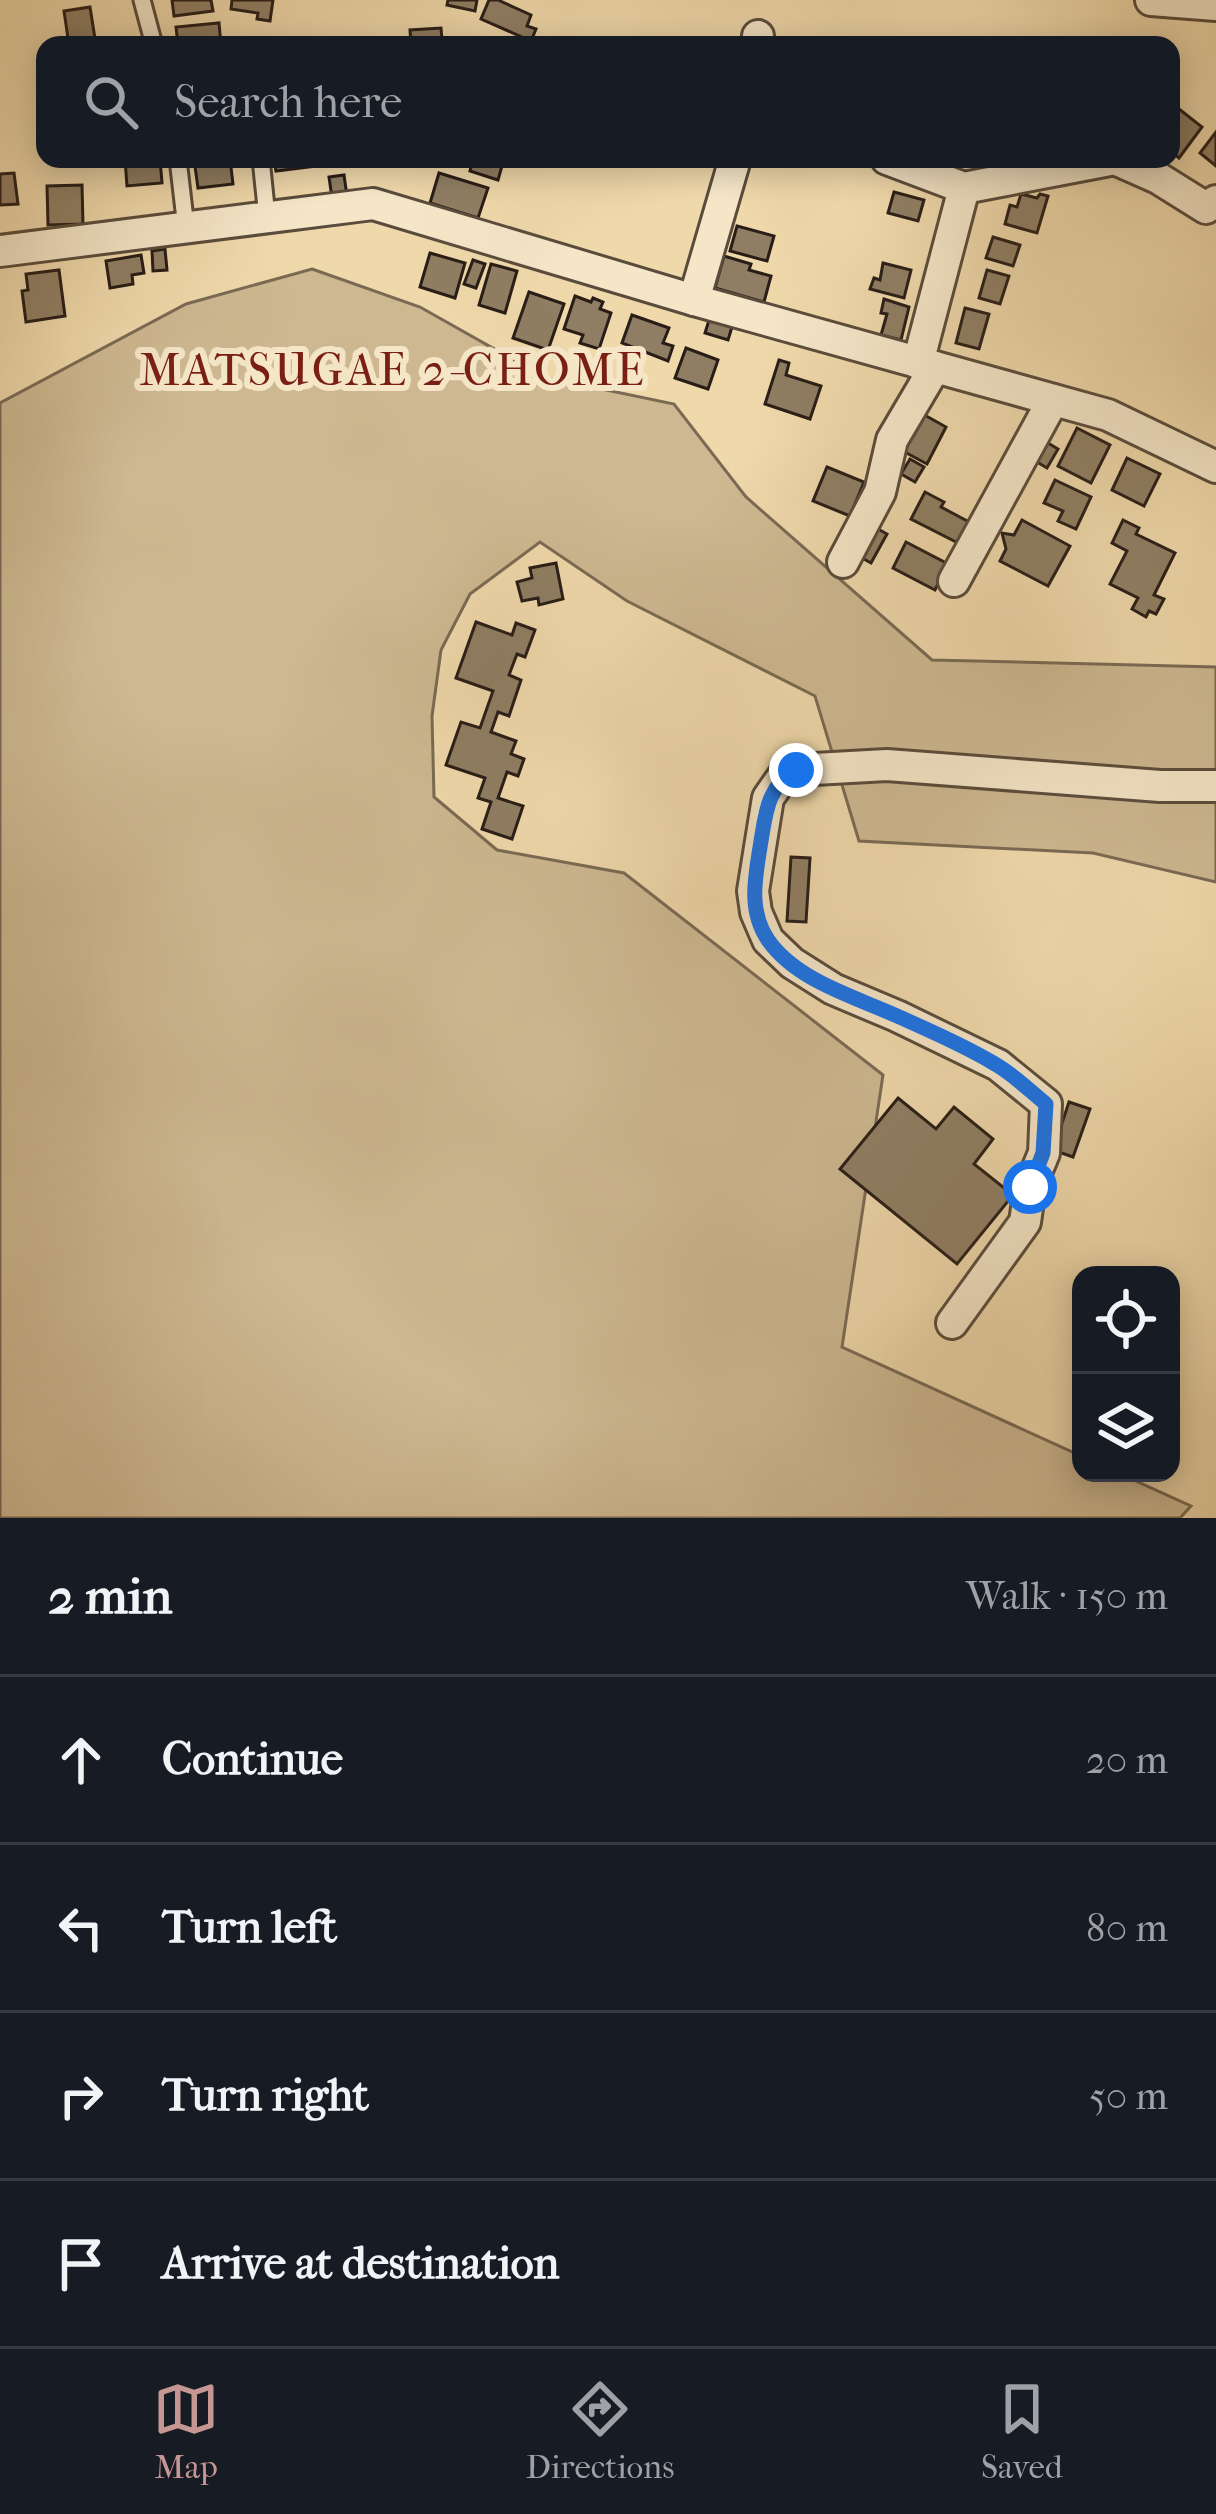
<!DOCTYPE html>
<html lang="en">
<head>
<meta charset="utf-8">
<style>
	:root { --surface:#171b24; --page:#20242c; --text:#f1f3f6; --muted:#9ea1a6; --line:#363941; --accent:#c59692 }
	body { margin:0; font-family:"IM FELL French Canon",serif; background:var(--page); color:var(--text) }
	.controls { position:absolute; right:36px; bottom:36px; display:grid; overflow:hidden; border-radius:24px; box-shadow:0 6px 30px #0003 }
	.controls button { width:108px; height:108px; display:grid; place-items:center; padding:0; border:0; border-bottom:3px solid var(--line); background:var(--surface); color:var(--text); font:60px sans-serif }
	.stop { position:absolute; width:36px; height:36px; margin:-27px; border:9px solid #1a73e8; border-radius:50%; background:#fff }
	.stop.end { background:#1a73e8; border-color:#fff; box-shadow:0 3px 12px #0008 }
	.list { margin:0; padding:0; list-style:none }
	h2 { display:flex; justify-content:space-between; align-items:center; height:156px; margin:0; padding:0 48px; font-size:51px }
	h2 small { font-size:39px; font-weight:400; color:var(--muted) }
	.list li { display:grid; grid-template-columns:78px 1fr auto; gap:36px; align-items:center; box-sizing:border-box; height:168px; padding:0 48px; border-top:3px solid var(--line) }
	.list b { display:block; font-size:45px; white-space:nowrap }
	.list em { font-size:39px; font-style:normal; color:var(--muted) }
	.icon { flex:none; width:66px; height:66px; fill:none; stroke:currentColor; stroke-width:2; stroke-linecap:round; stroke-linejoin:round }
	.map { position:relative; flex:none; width:1216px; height:1518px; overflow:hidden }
	.search { position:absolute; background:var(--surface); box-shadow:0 6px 30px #0003; left:36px; right:36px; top:36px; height:132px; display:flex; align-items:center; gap:30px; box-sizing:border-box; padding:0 42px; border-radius:24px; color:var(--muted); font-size:45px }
	.sheet { height:828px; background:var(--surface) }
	nav { display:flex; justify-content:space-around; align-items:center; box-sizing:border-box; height:168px; border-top:3px solid var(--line); background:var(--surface); font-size:33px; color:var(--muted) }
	nav a { display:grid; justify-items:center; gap:6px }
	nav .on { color:var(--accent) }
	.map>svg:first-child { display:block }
</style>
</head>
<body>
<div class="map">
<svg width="1216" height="1518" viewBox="0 0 1216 1518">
	<rect width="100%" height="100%" fill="#efd8aa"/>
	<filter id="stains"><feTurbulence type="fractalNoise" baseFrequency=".00167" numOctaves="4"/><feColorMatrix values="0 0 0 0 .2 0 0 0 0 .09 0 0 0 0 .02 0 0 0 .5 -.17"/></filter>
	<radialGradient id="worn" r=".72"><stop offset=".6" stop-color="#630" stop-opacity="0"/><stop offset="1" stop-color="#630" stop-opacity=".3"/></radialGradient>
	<path fill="#cdb891" stroke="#7a6a54" stroke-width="3" d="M 312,269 L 420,307 L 544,377 L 674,404 L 746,497 L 932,660 L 1216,667 L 1216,882 L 1093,853 L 859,841 L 815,696 L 627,601 L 540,542 L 470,594 L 441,650 L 432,716 L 434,797 L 497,850 L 624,873 L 883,1075 L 842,1347 L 1081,1456 L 1081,1473 L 1118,1473 L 1191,1506 L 1180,1518 L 0,1518 L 0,403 L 186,304 Z"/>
	<g fill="#8f7e63" stroke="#281d17" stroke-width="3">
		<path d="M 172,0 L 211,0 L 213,11 L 174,16 Z"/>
		<path d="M 232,0 L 273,0 L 270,21 L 257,19 L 258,13 L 231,9 Z"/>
		<path d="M 448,0 L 477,0 L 475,11 L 447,5 Z"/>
		<path d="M 489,0 L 498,0 L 531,15 L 527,26 L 536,29 L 531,41 L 481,19 Z"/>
		<path d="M 90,7 L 96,45 L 69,45 L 64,11 Z"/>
		<path d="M 219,23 L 221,45 L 178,45 L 176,27 Z"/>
		<path d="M 441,28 L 442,40 L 452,39 L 453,45 L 411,45 L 410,30 Z"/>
		<path d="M 1179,109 L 1202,127 L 1179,158 L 1171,151 L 1171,120 Z"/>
		<path d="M 1216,132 L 1216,166 L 1200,153 Z"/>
		<path d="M 125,159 L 160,159 L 162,183 L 127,186 Z"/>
		<path d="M 194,159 L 230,159 L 233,184 L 198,188 Z"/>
		<path d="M 274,159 L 316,159 L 317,166 L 276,171 Z"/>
		<path d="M 473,159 L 504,159 L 498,180 L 470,171 Z"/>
		<path d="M 14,173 L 18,204 L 0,205 L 0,174 Z"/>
		<path d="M 439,173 L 488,188 L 478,218 L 430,203 Z"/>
		<path d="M 344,175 L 347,196 L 332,198 L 329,177 Z"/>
		<path d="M 82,185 L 83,224 L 48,225 L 47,186 Z"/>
		<path d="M 894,192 L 924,200 L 918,221 L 888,213 Z"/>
		<path d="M 1021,194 L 1037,198 L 1040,194 L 1048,196 L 1037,233 L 1005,224 L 1010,205 L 1017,207 Z"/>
		<path d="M 737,226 L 774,236 L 767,261 L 730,251 Z"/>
		<path d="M 993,237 L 1020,245 L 1013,266 L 986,258 Z"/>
		<path d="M 165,249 L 167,270 L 153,271 L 152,251 Z"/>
		<path d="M 430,253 L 465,263 L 455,298 L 420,287 Z"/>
		<path d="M 141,255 L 144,273 L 132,275 L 133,284 L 110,288 L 106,261 Z"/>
		<path d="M 724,256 L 751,264 L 749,270 L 771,276 L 764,302 L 715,288 Z"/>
		<path d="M 473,260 L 485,264 L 476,288 L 464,284 Z"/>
		<path d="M 883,263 L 911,270 L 904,298 L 870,289 L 874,278 L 880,280 Z"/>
		<path d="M 491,264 L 517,271 L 505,313 L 479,305 Z"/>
		<path d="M 59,270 L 65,316 L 26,322 L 22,291 L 28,290 L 26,274 Z"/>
		<path d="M 987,270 L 1009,276 L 1000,304 L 979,298 Z"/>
		<path d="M 529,292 L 564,304 L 548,350 L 513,338 Z"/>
		<path d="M 575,296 L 591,302 L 593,298 L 603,302 L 600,309 L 611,313 L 599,349 L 580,343 L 583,335 L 564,329 Z"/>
		<path d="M 884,299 L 909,307 L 901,340 L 881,335 L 887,314 L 881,313 Z"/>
		<path d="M 965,308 L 989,314 L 979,349 L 956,343 Z"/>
		<path d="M 632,315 L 669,328 L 663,343 L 673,346 L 668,361 L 622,343 Z"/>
		<path d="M 709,320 L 732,327 L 728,340 L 705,333 Z"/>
		<path d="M 686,348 L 718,360 L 708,389 L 675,378 Z"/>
		<path d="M 779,360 L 789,363 L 786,375 L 821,386 L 810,419 L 765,404 Z"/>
		<path d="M 921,413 L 946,427 L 927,464 L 901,450 Z"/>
		<path d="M 1077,428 L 1110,445 L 1091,483 L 1058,466 Z"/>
		<path d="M 1048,443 L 1058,449 L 1047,468 L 1037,462 Z"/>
		<path d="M 1127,458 L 1160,474 L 1144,506 L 1112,490 Z"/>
		<path d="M 910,459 L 924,467 L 915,482 L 901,474 Z"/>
		<path d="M 827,467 L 864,482 L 850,516 L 813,501 Z"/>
		<path d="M 1055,480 L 1091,497 L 1076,529 L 1058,521 L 1063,511 L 1044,503 Z"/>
		<path d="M 925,492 L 944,502 L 941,507 L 973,524 L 962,545 L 911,519 Z"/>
		<path d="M 1022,520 L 1070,546 L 1048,586 L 1000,561 L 1006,549 L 1002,533 L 1014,535 Z"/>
		<path d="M 1123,520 L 1139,528 L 1136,534 L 1175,553 L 1154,595 L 1164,599 L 1156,614 L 1149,611 L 1146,617 L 1132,609 L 1138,598 L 1110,584 L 1127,551 L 1112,543 Z"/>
		<path d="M 878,529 L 887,534 L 871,563 L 862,558 Z"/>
		<path d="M 906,542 L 948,564 L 935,590 L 893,568 Z"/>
		<path d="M 556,563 L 563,599 L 539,605 L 538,598 L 522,601 L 517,582 L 532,578 L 530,568 Z"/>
		<path d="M 476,622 L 512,635 L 516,623 L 535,630 L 525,657 L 517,654 L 509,675 L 521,680 L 509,716 L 498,712 L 491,732 L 516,741 L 511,754 L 524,759 L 518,776 L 507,772 L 498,798 L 523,806 L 512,839 L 482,829 L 491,802 L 478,798 L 485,778 L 446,765 L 461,722 L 480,728 L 493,691 L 456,678 Z"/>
		<path d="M 791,857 L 810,858 L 806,922 L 787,921 Z"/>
		<path d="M 898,1098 L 936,1129 L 954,1107 L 993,1139 L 974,1164 L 1013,1195 L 957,1264 L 840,1169 Z"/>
		<path d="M 1069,1102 L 1090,1109 L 1073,1157 L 1053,1150 Z"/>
	</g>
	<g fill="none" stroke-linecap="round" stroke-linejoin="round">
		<g stroke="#5a4c3c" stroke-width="21">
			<g id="service">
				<path d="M 142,0 L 154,45"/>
				<path d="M 178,159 L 186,228"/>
				<path d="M 261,159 L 267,217"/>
			</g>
		</g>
		<g stroke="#5a4c3c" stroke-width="36">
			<g id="minor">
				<path d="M 1151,0 L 1216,5"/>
				<path d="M 757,45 L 758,36"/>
				<path d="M 887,159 L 964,188 L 1115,159"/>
				<path d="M 1115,159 L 1158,178 L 1206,208 L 1216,201"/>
				<path d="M 0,251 L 373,204 L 694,300 L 1108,415 L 1216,467"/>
				<path d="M 694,300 L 735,159"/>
				<path d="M 918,363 L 964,188"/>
				<path d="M 843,562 L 880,492 L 892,440 L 935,367"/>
				<path d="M 954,581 L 1053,400"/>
				<path d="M 952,1323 L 1025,1222 L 1030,1187 L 1044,1153 L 1046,1104 L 998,1065 L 897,1016 L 833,989 L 792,963 L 768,940 L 756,912 L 753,891 L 768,798 L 782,778 L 796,770 L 887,765 L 1160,786 L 1216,786"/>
			</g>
		</g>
		<use href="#service" stroke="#f5e6c8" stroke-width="15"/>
		<use href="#minor" stroke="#f5e6c8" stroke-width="30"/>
	</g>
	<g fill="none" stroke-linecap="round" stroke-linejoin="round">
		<path stroke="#1a73e8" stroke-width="15" d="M 796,770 C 768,786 766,811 761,841 C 756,874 747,909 768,940 C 796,980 852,996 895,1015 C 928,1030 964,1045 995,1064 C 1013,1074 1030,1091 1046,1104 L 1043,1153 L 1030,1187"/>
	</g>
	<g text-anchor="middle" stroke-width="12" stroke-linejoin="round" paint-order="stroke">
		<g font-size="45" letter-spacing="3" fill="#7a1f14" stroke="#f5e6c8">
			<text x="393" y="385">MATSUGAE 2-CHOME</text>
		</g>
	</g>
	<rect width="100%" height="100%" filter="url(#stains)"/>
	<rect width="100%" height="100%" fill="url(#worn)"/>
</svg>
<div class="controls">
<button><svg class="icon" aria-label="locate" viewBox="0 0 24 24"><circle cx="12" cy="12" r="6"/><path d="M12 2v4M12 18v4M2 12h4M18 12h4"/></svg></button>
<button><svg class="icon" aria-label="layers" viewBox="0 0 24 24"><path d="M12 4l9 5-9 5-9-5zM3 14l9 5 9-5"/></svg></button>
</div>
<div class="stop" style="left:1030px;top:1187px"></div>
<div class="stop end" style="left:796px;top:770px"></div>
<div class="search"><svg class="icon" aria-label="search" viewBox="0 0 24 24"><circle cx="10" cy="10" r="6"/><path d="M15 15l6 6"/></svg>Search here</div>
</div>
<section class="sheet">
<h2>2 min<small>Walk · 150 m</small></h2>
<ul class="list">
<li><svg class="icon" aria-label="ahead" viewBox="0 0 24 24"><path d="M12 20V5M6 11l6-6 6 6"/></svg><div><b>Continue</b></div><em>20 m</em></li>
<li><svg class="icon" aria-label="left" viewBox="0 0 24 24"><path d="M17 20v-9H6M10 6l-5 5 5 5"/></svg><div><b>Turn left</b></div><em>80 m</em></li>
<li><svg class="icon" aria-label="right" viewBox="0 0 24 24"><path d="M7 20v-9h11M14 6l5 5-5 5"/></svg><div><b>Turn right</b></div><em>50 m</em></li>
<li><svg class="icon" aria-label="arrive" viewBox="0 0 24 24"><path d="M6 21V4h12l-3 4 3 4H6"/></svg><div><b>Arrive at destination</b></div></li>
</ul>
</section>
<nav>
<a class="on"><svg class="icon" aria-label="map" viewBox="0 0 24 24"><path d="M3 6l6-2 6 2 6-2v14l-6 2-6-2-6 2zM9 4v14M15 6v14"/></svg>Map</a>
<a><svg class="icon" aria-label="directions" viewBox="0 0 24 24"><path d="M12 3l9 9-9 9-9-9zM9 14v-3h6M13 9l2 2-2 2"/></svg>Directions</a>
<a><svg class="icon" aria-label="saved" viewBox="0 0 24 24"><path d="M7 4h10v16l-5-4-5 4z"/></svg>Saved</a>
</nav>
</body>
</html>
